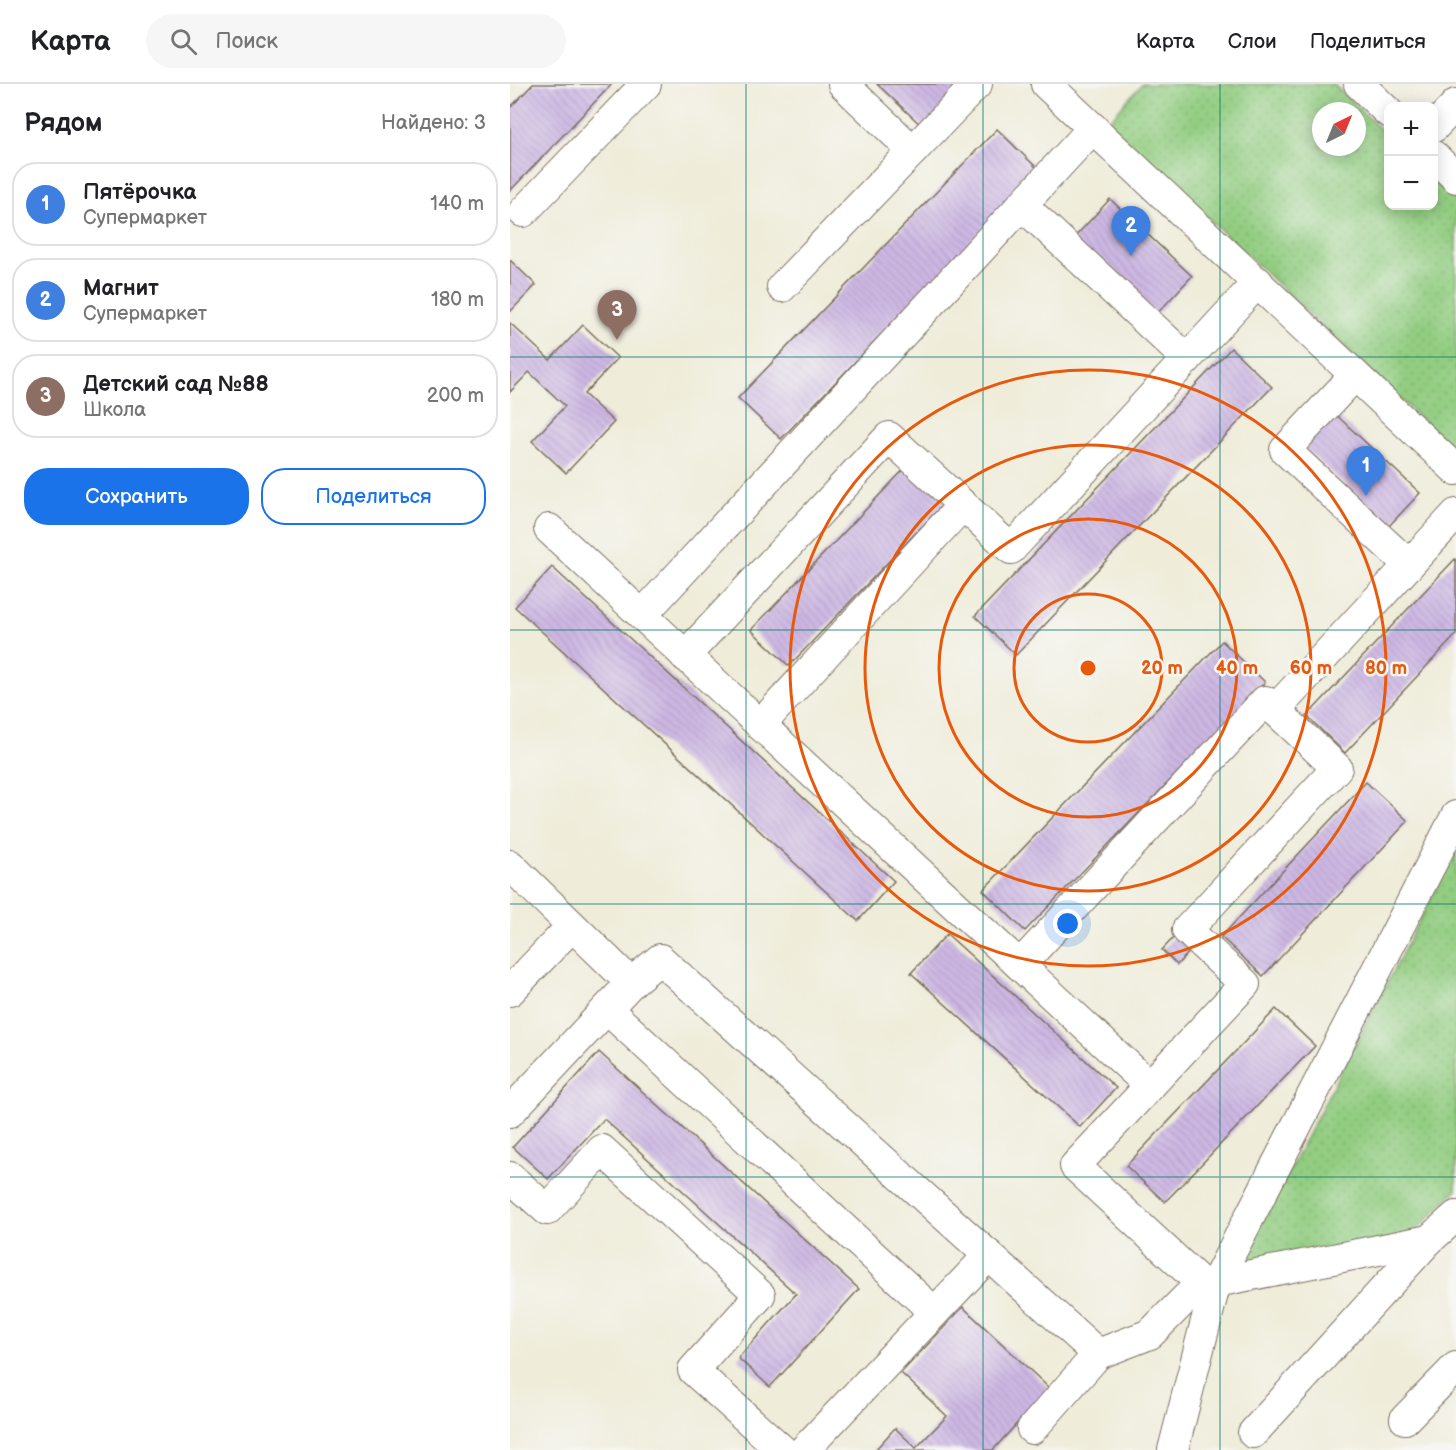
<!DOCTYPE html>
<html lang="ru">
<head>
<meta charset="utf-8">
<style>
	:root { --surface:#fff; --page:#f6f6f6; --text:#202124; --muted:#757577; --line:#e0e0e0; --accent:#1a73e8 }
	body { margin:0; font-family:"Balsamiq Sans",sans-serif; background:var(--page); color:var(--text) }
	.controls { position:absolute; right:18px; top:18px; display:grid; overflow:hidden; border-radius:12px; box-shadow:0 3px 15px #0003 }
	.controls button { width:54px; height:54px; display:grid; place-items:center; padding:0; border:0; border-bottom:2px solid var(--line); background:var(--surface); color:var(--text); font:30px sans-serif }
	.compass { position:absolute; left:802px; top:18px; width:54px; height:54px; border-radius:50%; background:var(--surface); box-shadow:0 3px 15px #0003; rotate:43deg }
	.you { position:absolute; left:558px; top:840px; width:21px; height:21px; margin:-15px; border:4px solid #fff; border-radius:50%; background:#1a73e8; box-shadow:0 0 0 9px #1a73e833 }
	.badge { display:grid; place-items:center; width:39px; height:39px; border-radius:50%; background:var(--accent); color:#fff; font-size:20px; font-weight:700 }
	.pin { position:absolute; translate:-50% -50px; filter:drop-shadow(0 2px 3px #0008) }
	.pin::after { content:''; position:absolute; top:32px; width:21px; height:18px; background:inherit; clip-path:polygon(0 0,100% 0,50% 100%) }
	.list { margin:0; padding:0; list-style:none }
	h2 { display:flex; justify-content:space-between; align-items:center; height:78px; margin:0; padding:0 24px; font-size:26px }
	h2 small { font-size:20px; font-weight:400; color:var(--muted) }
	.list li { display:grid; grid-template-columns:39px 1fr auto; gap:18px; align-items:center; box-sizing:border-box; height:84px; margin:0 12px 12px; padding:0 12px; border:2px solid var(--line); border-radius:24px }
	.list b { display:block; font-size:22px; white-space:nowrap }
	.list p { margin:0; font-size:20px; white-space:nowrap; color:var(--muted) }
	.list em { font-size:20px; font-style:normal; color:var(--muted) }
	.actions { display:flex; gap:12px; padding:18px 24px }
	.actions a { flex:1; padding:14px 0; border:2px solid var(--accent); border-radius:24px; text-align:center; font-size:21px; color:var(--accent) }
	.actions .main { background:var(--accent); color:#fff }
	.icon { flex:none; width:33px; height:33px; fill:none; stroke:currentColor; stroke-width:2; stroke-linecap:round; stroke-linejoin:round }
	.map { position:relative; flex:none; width:946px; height:1366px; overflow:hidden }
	header { display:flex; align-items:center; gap:36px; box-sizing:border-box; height:84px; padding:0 30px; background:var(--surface); border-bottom:2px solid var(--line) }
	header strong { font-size:28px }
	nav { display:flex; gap:33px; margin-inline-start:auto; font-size:21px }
	.search { width:420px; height:54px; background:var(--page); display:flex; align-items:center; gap:15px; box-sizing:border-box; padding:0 21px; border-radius:33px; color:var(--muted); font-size:22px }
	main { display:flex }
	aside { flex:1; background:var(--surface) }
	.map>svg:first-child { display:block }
</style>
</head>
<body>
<header>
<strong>Карта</strong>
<div class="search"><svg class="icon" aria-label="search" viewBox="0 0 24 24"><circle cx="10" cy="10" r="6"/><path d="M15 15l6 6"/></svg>Поиск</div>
<nav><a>Карта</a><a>Слои</a><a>Поделиться</a></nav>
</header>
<main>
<aside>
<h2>Рядом<small>Найдено: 3</small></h2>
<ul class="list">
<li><span class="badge" style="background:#3f7fe0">1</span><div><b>Пятёрочка</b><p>Супермаркет</p></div><em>140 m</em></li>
<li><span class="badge" style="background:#3f7fe0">2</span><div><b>Магнит</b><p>Супермаркет</p></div><em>180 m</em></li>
<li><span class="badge" style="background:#8d6e63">3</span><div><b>Детский сад №88</b><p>Школа</p></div><em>200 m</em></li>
</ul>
<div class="actions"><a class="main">Сохранить</a><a>Поделиться</a></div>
</aside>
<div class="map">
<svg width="946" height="1366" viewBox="0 0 946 1366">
	<defs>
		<pattern id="green-dots" width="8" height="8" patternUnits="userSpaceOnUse" patternTransform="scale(1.5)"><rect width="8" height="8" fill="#92cd81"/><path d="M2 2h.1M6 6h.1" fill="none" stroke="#7fb06f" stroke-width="1.8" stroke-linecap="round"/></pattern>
		<pattern id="building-back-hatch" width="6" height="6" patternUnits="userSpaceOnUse" patternTransform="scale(1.5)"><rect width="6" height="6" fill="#cdb8e4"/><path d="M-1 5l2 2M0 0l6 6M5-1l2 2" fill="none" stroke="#b19ec3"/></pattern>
	</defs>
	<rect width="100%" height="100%" fill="#f6f6f2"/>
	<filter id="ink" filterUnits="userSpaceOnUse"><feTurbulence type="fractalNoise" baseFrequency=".0167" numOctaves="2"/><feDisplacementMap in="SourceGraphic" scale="12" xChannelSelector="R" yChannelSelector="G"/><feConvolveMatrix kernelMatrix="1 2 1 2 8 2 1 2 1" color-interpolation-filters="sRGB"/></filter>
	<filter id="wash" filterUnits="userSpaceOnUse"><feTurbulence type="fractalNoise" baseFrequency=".008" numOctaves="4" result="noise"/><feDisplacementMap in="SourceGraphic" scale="24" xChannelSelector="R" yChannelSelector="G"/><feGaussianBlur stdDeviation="1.35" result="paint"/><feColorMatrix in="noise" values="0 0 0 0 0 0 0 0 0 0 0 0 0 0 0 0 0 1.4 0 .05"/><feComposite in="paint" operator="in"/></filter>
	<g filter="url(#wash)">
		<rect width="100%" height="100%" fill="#efecd9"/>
		<g fill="url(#green-dots)" stroke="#667c50" stroke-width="1.5" fill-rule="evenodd">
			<path d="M 632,0 L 823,0 L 878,52 L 878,122 L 924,122 L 924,94 L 946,115 L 946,368 L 597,39 ZM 811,27 L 847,27 L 847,63 L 811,63 Z"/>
			<path d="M 946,766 L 946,1106 L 900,1153 L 730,1181 Z"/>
		</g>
		<g id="blocks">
			<g fill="url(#building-back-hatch)">
				<path d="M 23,0 L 102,0 L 0,107 L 0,24 Z"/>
				<path d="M 367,0 L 440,0 L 448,8 L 414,44 Z"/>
				<path d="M 487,45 L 529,86 L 271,355 L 228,314 Z"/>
				<path d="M 600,115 L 682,192 L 644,233 L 562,156 Z"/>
				<path d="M 0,176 L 26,201 L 0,228 Z"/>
				<path d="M 0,239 L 40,276 L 73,241 L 108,274 L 74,310 L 104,338 L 56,389 L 22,357 L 55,322 L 19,288 L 0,308 Z"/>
				<path d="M 721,264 L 762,303 L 506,571 L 465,532 Z"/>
				<path d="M 823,328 L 910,409 L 879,442 L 792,361 Z"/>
				<path d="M 400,379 L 438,415 L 279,582 L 241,546 Z"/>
				<path d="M 945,475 L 946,477 L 946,551 L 835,669 L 797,632 Z"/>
				<path d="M 42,483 L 384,797 L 348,837 L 5,523 Z"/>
				<path d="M 712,557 L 755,598 L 515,847 L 473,806 Z"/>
				<path d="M 856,698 L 898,737 L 753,892 L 711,853 Z"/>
				<path d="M 668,849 L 684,863 L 667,881 L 652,866 Z"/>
				<path d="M 437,850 L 606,1004 L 570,1043 L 401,889 Z"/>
				<path d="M 766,925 L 805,962 L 655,1118 L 616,1082 Z"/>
				<path d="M 89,968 L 349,1205 L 260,1303 L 228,1274 L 286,1210 L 94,1035 L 38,1095 L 3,1063 Z"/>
				<path d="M 453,1223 L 539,1304 L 483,1366 L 365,1366 L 385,1344 L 406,1364 L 437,1332 L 391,1289 Z"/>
			</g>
		</g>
	</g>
	<g filter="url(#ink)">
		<use href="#blocks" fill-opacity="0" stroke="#7a6e5f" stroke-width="1.5"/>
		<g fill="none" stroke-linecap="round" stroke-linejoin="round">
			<g stroke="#7a6e5f" stroke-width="32">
				<g id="minor">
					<path d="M 333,0 L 403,67"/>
					<path d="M 536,0 L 946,386"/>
					<path d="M 849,0 L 878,28"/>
					<path d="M 924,43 L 946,20"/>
					<path d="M 924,72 L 946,94"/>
					<path d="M 512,121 L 677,275"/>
					<path d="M 13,128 L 136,0"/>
					<path d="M 272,203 L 467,0"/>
					<path d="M 845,291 L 775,366 L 899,481"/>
					<path d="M 39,445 L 640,1002"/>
					<path d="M 132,531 L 583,44"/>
					<path d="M 175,572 L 379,353 L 453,421"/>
					<path d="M 250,641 L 453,421 L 501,465 L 748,198"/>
					<path d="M 0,781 L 121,899"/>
					<path d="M 510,881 L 755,617 L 765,626"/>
					<path d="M 0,907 L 62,842"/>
					<path d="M 97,925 L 424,1228"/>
					<path d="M 0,1028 L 121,899 L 150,875 L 588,1270 L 640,1250 L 691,1199 L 706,1198 L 919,1156 L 946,1132"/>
					<path d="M 0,1093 L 37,1126 L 92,1066 L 250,1211 L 183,1286 L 272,1366"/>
					<path d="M 691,1199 L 565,1082 L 735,900 L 677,846 L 827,684 L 765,626 L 946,430"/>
					<path d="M 895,1335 L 946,1283"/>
					<path d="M 522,1345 L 588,1270"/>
					<path d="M 743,1349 L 919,1156"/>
					<path d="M 294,1366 L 479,1171"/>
					<path d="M 663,1366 L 706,1198 L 946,732"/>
				</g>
			</g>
			<use href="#minor" stroke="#fff" stroke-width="30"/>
		</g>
	</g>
	<path fill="none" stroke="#0f766e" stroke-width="1.5" stroke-opacity="0.55" d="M 236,0 L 236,1366M 473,0 L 473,1366M 710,0 L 710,1366M 0,273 L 946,273M 0,546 L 946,546M 0,820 L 946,820M 0,1093 L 946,1093"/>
	<g fill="none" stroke="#e8590c" stroke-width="3">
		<circle cx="578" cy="584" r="74"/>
		<circle cx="578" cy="584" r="149"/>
		<circle cx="578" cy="584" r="223"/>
		<circle cx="578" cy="584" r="298"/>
	</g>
	<circle cx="578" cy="584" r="9" fill="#e8590c" stroke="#f6f6f2" stroke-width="3"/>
	<g font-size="18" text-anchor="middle" font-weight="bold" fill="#e8590c" stroke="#f6f6f2" stroke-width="5" stroke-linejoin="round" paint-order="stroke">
		<text x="652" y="590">20 m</text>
		<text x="727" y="590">40 m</text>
		<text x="801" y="590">60 m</text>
		<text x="876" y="590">80 m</text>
	</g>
</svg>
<div class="controls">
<button>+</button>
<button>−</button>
</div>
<svg class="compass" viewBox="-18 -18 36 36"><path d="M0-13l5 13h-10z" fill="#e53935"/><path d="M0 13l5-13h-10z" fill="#757577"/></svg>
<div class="you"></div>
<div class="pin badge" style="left:856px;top:412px;background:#3f7fe0">1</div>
<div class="pin badge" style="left:621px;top:172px;background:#3f7fe0">2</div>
<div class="pin badge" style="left:107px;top:256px;background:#8d6e63">3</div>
</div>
</main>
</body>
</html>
